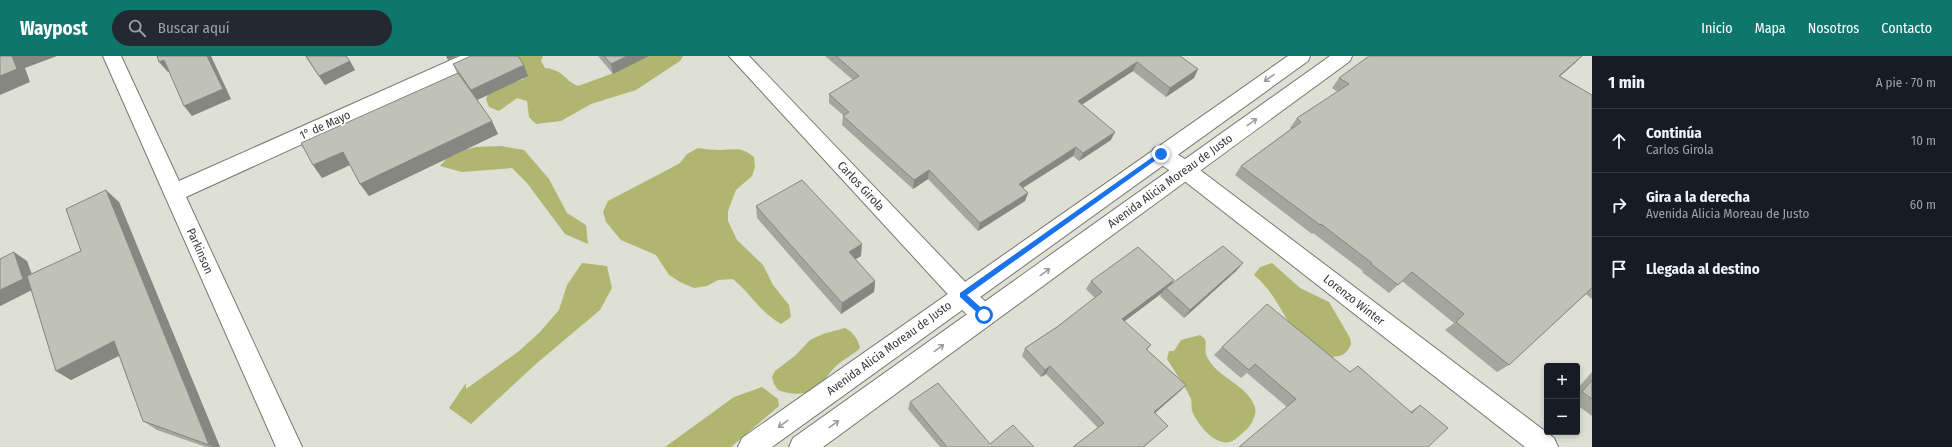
<!DOCTYPE html>
<html lang="es">
<head>
<meta charset="utf-8">
<style>
	:root { --surface:#171b24; --page:#242831; --text:#f1f3f6; --muted:#9ea1a6; --line:#363941; --accent:#0f766e }
	body { margin:0; font-family:"Fira Sans Condensed",sans-serif; background:var(--page); color:var(--text) }
	.controls { position:absolute; right:12px; bottom:12px; display:grid; overflow:hidden; border-radius:4px; box-shadow:0 2px 6px #0003 }
	.controls button { width:36px; height:36px; display:grid; place-items:center; padding:0; border:0; border-bottom:1px solid var(--line); background:var(--surface); color:var(--text); font:20px sans-serif }
	.stop { position:absolute; width:12px; height:12px; margin:-9px; border:3px solid #1a73e8; border-radius:50%; background:#fff }
	.stop.end { background:#1a73e8; border-color:#fff; box-shadow:0 1px 4px #0008 }
	.list { margin:0; padding:0; list-style:none }
	h2 { display:flex; justify-content:space-between; align-items:center; height:52px; margin:0; padding:0 16px; font-size:17px }
	h2 small { font-size:13px; font-weight:400; color:var(--muted) }
	.list li { display:grid; grid-template-columns:26px 1fr auto; gap:12px; align-items:center; box-sizing:border-box; height:64px; padding:0 16px; border-top:1px solid var(--line) }
	.list b { display:block; font-size:15px; white-space:nowrap }
	.list p { margin:0; font-size:13px; white-space:nowrap; color:var(--muted) }
	.list em { font-size:13px; font-style:normal; color:var(--muted) }
	.icon { flex:none; width:22px; height:22px; fill:none; stroke:currentColor; stroke-width:2; stroke-linecap:round; stroke-linejoin:round }
	.map { position:relative; flex:none; width:1592px; height:391px; overflow:hidden }
	header { display:flex; align-items:center; gap:24px; box-sizing:border-box; height:56px; padding:0 20px; background:var(--accent); color:#fff }
	header strong { font-size:19px }
	nav { display:flex; gap:22px; margin-inline-start:auto; font-size:14px }
	.search { width:280px; height:36px; background:var(--page); display:flex; align-items:center; gap:10px; box-sizing:border-box; padding:0 14px; border-radius:22px; color:var(--muted); font-size:15px }
	main { display:flex }
	aside { flex:1; background:var(--surface) }
	.map>svg:first-child { display:block }
</style>
</head>
<body>
<header>
<strong>Waypost</strong>
<div class="search"><svg class="icon" aria-label="search" viewBox="0 0 24 24"><circle cx="10" cy="10" r="6"/><path d="M15 15l6 6"/></svg>Buscar aquí</div>
<nav><a>Inicio</a><a>Mapa</a><a>Nosotros</a><a>Contacto</a></nav>
</header>
<main>
<div class="map">
<svg width="1592" height="391" viewBox="0 0 1592 391">
	<rect width="100%" height="100%" fill="#dedfd5"/>
	<g fill="#b0b670">
		<path d="M 509,0 L 543,0 L 541,5 L 545,12 C 566,15 562,23 578,30 L 611,18 L 645,0 L 683,0 L 680,5 L 636,34 L 591,48 L 561,65 L 536,68 L 529,61 L 527,45 L 517,42 L 499,55 L 489,51 L 486,43 L 490,34 L 524,23 L 522,15 Z"/>
		<path d="M 501,90 L 524,94 L 549,123 L 567,157 L 586,169 L 588,188 L 565,178 L 527,127 L 512,112 L 462,116 L 440,110 L 452,97 L 476,91 Z"/>
		<path d="M 698,92 C 705,93 713,94 720,94 C 736,94 740,90 754,101 L 755,111 L 752,120 L 736,134 L 728,155 L 728,165 L 737,184 L 763,209 L 773,229 L 789,249 L 791,261 L 781,268 C 761,257 750,237 733,223 L 718,224 L 707,230 L 694,232 L 680,226 L 669,219 L 656,199 L 621,184 L 606,166 L 603,156 L 608,145 L 669,113 L 680,107 L 687,98 Z"/>
		<path d="M 582,207 L 607,210 L 612,232 L 600,254 L 537,307 L 471,368 L 449,352 L 466,327 L 466,333 L 519,295 L 540,276 L 559,254 L 567,229 Z"/>
		<path d="M 1272,207 L 1300,232 L 1329,246 L 1350,282 L 1351,288 C 1346,301 1338,301 1325,301 C 1315,293 1302,285 1294,274 C 1279,253 1275,237 1254,219 L 1260,211 Z"/>
		<path d="M 845,272 C 853,276 858,283 860,292 C 853,299 844,303 837,309 C 830,315 826,324 819,330 C 808,340 791,339 778,334 L 774,328 L 772,321 L 775,315 L 796,299 L 810,284 L 823,278 Z"/>
		<path d="M 1200,279 L 1205,283 C 1207,290 1204,295 1207,301 C 1218,323 1246,327 1255,351 C 1257,358 1252,368 1247,373 C 1242,377 1236,384 1230,386 C 1214,390 1197,367 1192,355 C 1191,350 1192,347 1191,343 C 1189,337 1172,311 1167,303 L 1169,295 L 1174,295 L 1181,284 Z"/>
		<path d="M 762,331 L 778,343 L 779,350 L 731,391 L 665,391 L 734,341 Z"/>
	</g>
	<g fill="none" stroke-linecap="round" stroke-linejoin="round">
		<g stroke="#77786f" stroke-width="2">
			<g id="minor">
				<path d="M 103,0 L 121,0 L 179,125 L 460,0 L 486,0 L 484,5 L 186,141 L 302,391 L 276,391 Z"/>
				<path d="M 729,0 L 749,0 L 971,232 L 992,252 L 996,259 L 992,266 C 975,272 966,257 955,246 Z"/>
				<path d="M 1161,90 L 1168,92 L 1192,108 L 1554,382 L 1558,391 L 1525,391 L 1178,120 L 1154,104 L 1151,98 L 1154,92 Z"/>
			</g>
		</g>
		<g stroke="#77786f" stroke-width="2">
			<g id="secondary">
				<path d="M 1288,0 L 1310,0 L 1308,5 L 772,391 L 738,391 L 742,382 Z"/>
				<path d="M 1330,0 L 1352,0 L 1350,5 L 823,391 L 789,391 L 793,382 Z"/>
			</g>
		</g>
		<use href="#minor" fill="#fff" fill-rule="evenodd"/>
		<use href="#secondary" fill="#fff" fill-rule="evenodd"/>
	</g>
	<g fill="#a5a69d">
		<path d="M 305,0 L 346,0 L 355,14 L 325,29 Z"/>
		<path d="M 598,0 L 649,0 L 613,18 Z"/>
		<path d="M 825,0 L 1180,0 L 1198,13 L 1194,22 L 1166,41 L 1133,15 L 1082,48 L 1111,84 L 1079,105 L 1073,100 L 1023,132 L 1028,137 L 1025,145 L 978,175 L 928,123 L 913,133 L 842,69 L 843,60 L 843,59 L 829,47 L 829,38 L 853,24 Z"/>
		<path d="M 1582,0 L 1560,20 L 1592,39 L 1592,243 L 1586,238 L 1509,309 L 1497,316 L 1445,274 L 1454,267 L 1402,225 L 1389,237 L 1362,216 L 1363,215 L 1313,177 L 1312,178 L 1235,119 L 1241,110 L 1291,73 L 1290,72 L 1297,62 L 1338,36 L 1332,32 L 1339,22 Z"/>
		<path d="M 453,8 L 528,20 L 477,44 L 498,78 L 369,140 L 360,128 L 350,109 L 322,122 L 313,109 L 457,17 Z"/>
		<path d="M 119,146 L 220,391 L 206,391 L 157,374 L 143,365 L 119,300 L 71,324 L 56,315 L 31,234 L 0,250 L 0,203 L 27,205 L 32,218 L 81,195 Z"/>
		<path d="M 756,150 L 861,200 L 855,203 L 875,225 L 874,236 L 841,258 L 757,162 Z"/>
		<path d="M 1243,207 L 1236,215 L 1184,262 L 1160,240 L 1162,237 L 1124,265 L 1151,289 L 1147,294 L 1186,329 L 1179,336 L 1155,357 L 1161,376 L 1144,391 L 1073,391 L 1098,372 L 1046,318 L 1041,321 L 1022,300 L 1025,292 L 1057,271 L 1095,242 L 1086,233 L 1091,225 L 1172,227 Z"/>
		<path d="M 1222,291 L 1350,316 L 1410,356 L 1420,349 L 1428,391 L 1287,351 L 1247,317 L 1241,322 L 1214,299 Z"/>
		<path d="M 1592,316 L 1592,360 L 1577,349 L 1577,333 Z"/>
		<path d="M 910,346 L 990,388 L 1034,391 L 940,391 L 908,353 Z"/>
	</g>
	<g fill="#868780">
		<path d="M 12,0 L 57,0 L 25,12 L 30,26 L 0,39 L 0,20 Z"/>
		<path d="M 207,0 L 211,0 L 231,43 L 192,60 L 184,50 Z"/>
		<path d="M 446,0 L 457,0 L 448,4 Z"/>
		<path d="M 627,0 L 649,0 L 613,18 L 611,8 Z"/>
		<path d="M 1582,0 L 1574,8 L 1549,30 L 1559,20 Z"/>
		<path d="M 164,4 L 173,15 L 168,16 L 159,6 Z"/>
		<path d="M 350,5 L 355,14 L 325,29 L 319,20 Z"/>
		<path d="M 1137,6 L 1133,15 L 1074,54 L 1078,45 Z"/>
		<path d="M 524,9 L 528,20 L 475,45 L 470,34 Z"/>
		<path d="M 1198,13 L 1194,22 L 1166,41 L 1170,32 Z"/>
		<path d="M 492,65 L 498,78 L 369,140 L 360,128 Z"/>
		<path d="M 1115,76 L 1111,84 L 1079,105 L 1083,97 Z"/>
		<path d="M 1076,91 L 1073,100 L 1016,136 L 1019,128 Z"/>
		<path d="M 343,96 L 352,108 L 322,122 L 313,109 Z"/>
		<path d="M 929,114 L 928,123 L 913,133 L 914,124 Z"/>
		<path d="M 106,134 L 119,146 L 220,391 L 213,391 L 209,389 Z"/>
		<path d="M 1028,137 L 1025,145 L 978,175 L 980,167 Z"/>
		<path d="M 862,188 L 861,200 L 848,208 L 849,196 Z"/>
		<path d="M 14,196 L 27,205 L 36,232 L 0,250 L 0,234 Z"/>
		<path d="M 1243,207 L 1236,215 L 1184,262 L 1190,254 Z"/>
		<path d="M 1174,224 L 1169,232 L 1166,232 L 1162,237 L 1117,271 L 1122,263 Z"/>
		<path d="M 875,225 L 874,236 L 841,258 L 842,247 Z"/>
		<path d="M 114,285 L 128,295 L 71,324 L 56,315 Z"/>
		<path d="M 1050,310 L 1046,318 L 1041,321 L 1045,314 Z"/>
		<path d="M 1186,329 L 1179,336 L 1148,363 L 1154,356 Z"/>
	</g>
	<g fill="#c0c1b7" stroke="#868780">
		<path d="M 0,0 L 12,0 L 17,13 L 0,20 Z"/>
		<path d="M 157,0 L 207,0 L 223,33 L 184,50 L 164,4 L 159,6 Z"/>
		<path d="M 306,0 L 346,0 L 350,5 L 319,20 Z"/>
		<path d="M 471,0 L 518,0 L 524,9 L 471,34 L 453,8 Z"/>
		<path d="M 604,0 L 627,0 L 611,8 Z"/>
		<path d="M 836,0 L 1180,0 L 1198,13 L 1170,32 L 1137,6 L 1078,45 L 1115,76 L 1083,97 L 1076,91 L 1019,128 L 1028,137 L 980,167 L 929,114 L 914,124 L 843,60 L 849,56 L 829,38 L 859,20 Z"/>
		<path d="M 1369,0 L 1582,0 L 1559,20 L 1592,39 L 1592,232 L 1509,309 L 1456,266 L 1464,258 L 1412,216 L 1398,229 L 1371,208 L 1372,207 L 1321,168 L 1320,169 L 1241,110 L 1301,66 L 1297,62 L 1349,28 L 1339,22 Z"/>
		<path d="M 458,17 L 492,65 L 360,128 L 343,96 L 313,109 L 301,87 Z"/>
		<path d="M 802,124 L 862,188 L 849,196 L 875,225 L 842,247 L 756,150 Z"/>
		<path d="M 106,134 L 209,389 L 143,365 L 114,285 L 56,315 L 27,220 L 81,195 L 66,153 Z"/>
		<path d="M 1223,190 L 1243,207 L 1190,254 L 1166,232 Z"/>
		<path d="M 1138,191 L 1174,224 L 1122,263 L 1151,289 L 1146,293 L 1186,329 L 1154,356 L 1168,370 L 1143,391 L 1073,391 L 1104,367 L 1050,310 L 1045,314 L 1025,292 L 1057,271 L 1102,236 L 1091,225 Z"/>
		<path d="M 14,196 L 23,223 L 0,234 L 0,203 Z"/>
		<path d="M 1267,248 L 1350,316 L 1358,310 L 1412,357 L 1420,349 L 1448,372 L 1428,391 L 1239,391 L 1296,343 L 1255,308 L 1249,314 L 1222,291 Z"/>
		<path d="M 1592,324 L 1592,343 L 1582,336 Z"/>
		<path d="M 938,327 L 990,388 L 1013,369 L 1034,391 L 947,391 L 910,346 Z"/>
	</g>
	<defs><path id="oneway-shaft" d="M-6 0H5M1.5-3L5.5 0L1.5 3" fill="none" stroke-width="1.6" stroke-linecap="round" stroke-linejoin="round"/></defs>
	<g stroke="#9c9c9a">
		<use href="#oneway-shaft" transform="translate(1269 22) rotate(145)"/>
		<use href="#oneway-shaft" transform="translate(1252 66) rotate(-36)"/>
		<use href="#oneway-shaft" transform="translate(1045 216) rotate(-36)"/>
		<use href="#oneway-shaft" transform="translate(939 292) rotate(-36)"/>
		<use href="#oneway-shaft" transform="translate(783 368) rotate(144)"/>
		<use href="#oneway-shaft" transform="translate(834 368) rotate(-36)"/>
	</g>
	<path fill="#1a73e8" d="M 1161,95 L 1163,96 L 1163,99 L 967,239 L 987,257 L 987,261 L 982,261 L 960,241 L 960,237 Z"/>
	<g text-anchor="middle" stroke-width="3.5" stroke-linejoin="round" paint-order="stroke">
		<g font-size="12" fill="#383935" stroke="#fff">
			<text transform="translate(325 69) rotate(-24)" y="4">1° de Mayo</text>
			<text transform="translate(1170 125) rotate(-36)" y="4">Avenida Alicia Moreau de Justo</text>
			<text transform="translate(861 130) rotate(47)" y="4">Carlos Girola</text>
			<text transform="translate(200 195) rotate(66)" y="4">Parkinson</text>
			<text transform="translate(1354 244) rotate(38)" y="4">Lorenzo Winter</text>
			<text transform="translate(889 292) rotate(-36)" y="4">Avenida Alicia Moreau de Justo</text>
		</g>
	</g>
</svg>
<div class="controls">
<button>+</button>
<button>−</button>
</div>
<div class="stop" style="left:984px;top:259px"></div>
<div class="stop end" style="left:1161px;top:98px"></div>
</div>
<aside>
<h2>1 min<small>A pie · 70 m</small></h2>
<ul class="list">
<li><svg class="icon" aria-label="ahead" viewBox="0 0 24 24"><path d="M12 20V5M6 11l6-6 6 6"/></svg><div><b>Continúa</b><p>Carlos Girola</p></div><em>10 m</em></li>
<li><svg class="icon" aria-label="right" viewBox="0 0 24 24"><path d="M7 20v-9h11M14 6l5 5-5 5"/></svg><div><b>Gira a la derecha</b><p>Avenida Alicia Moreau de Justo</p></div><em>60 m</em></li>
<li><svg class="icon" aria-label="arrive" viewBox="0 0 24 24"><path d="M6 21V4h12l-3 4 3 4H6"/></svg><div><b>Llegada al destino</b></div></li>
</ul>
</aside>
</main>
</body>
</html>
